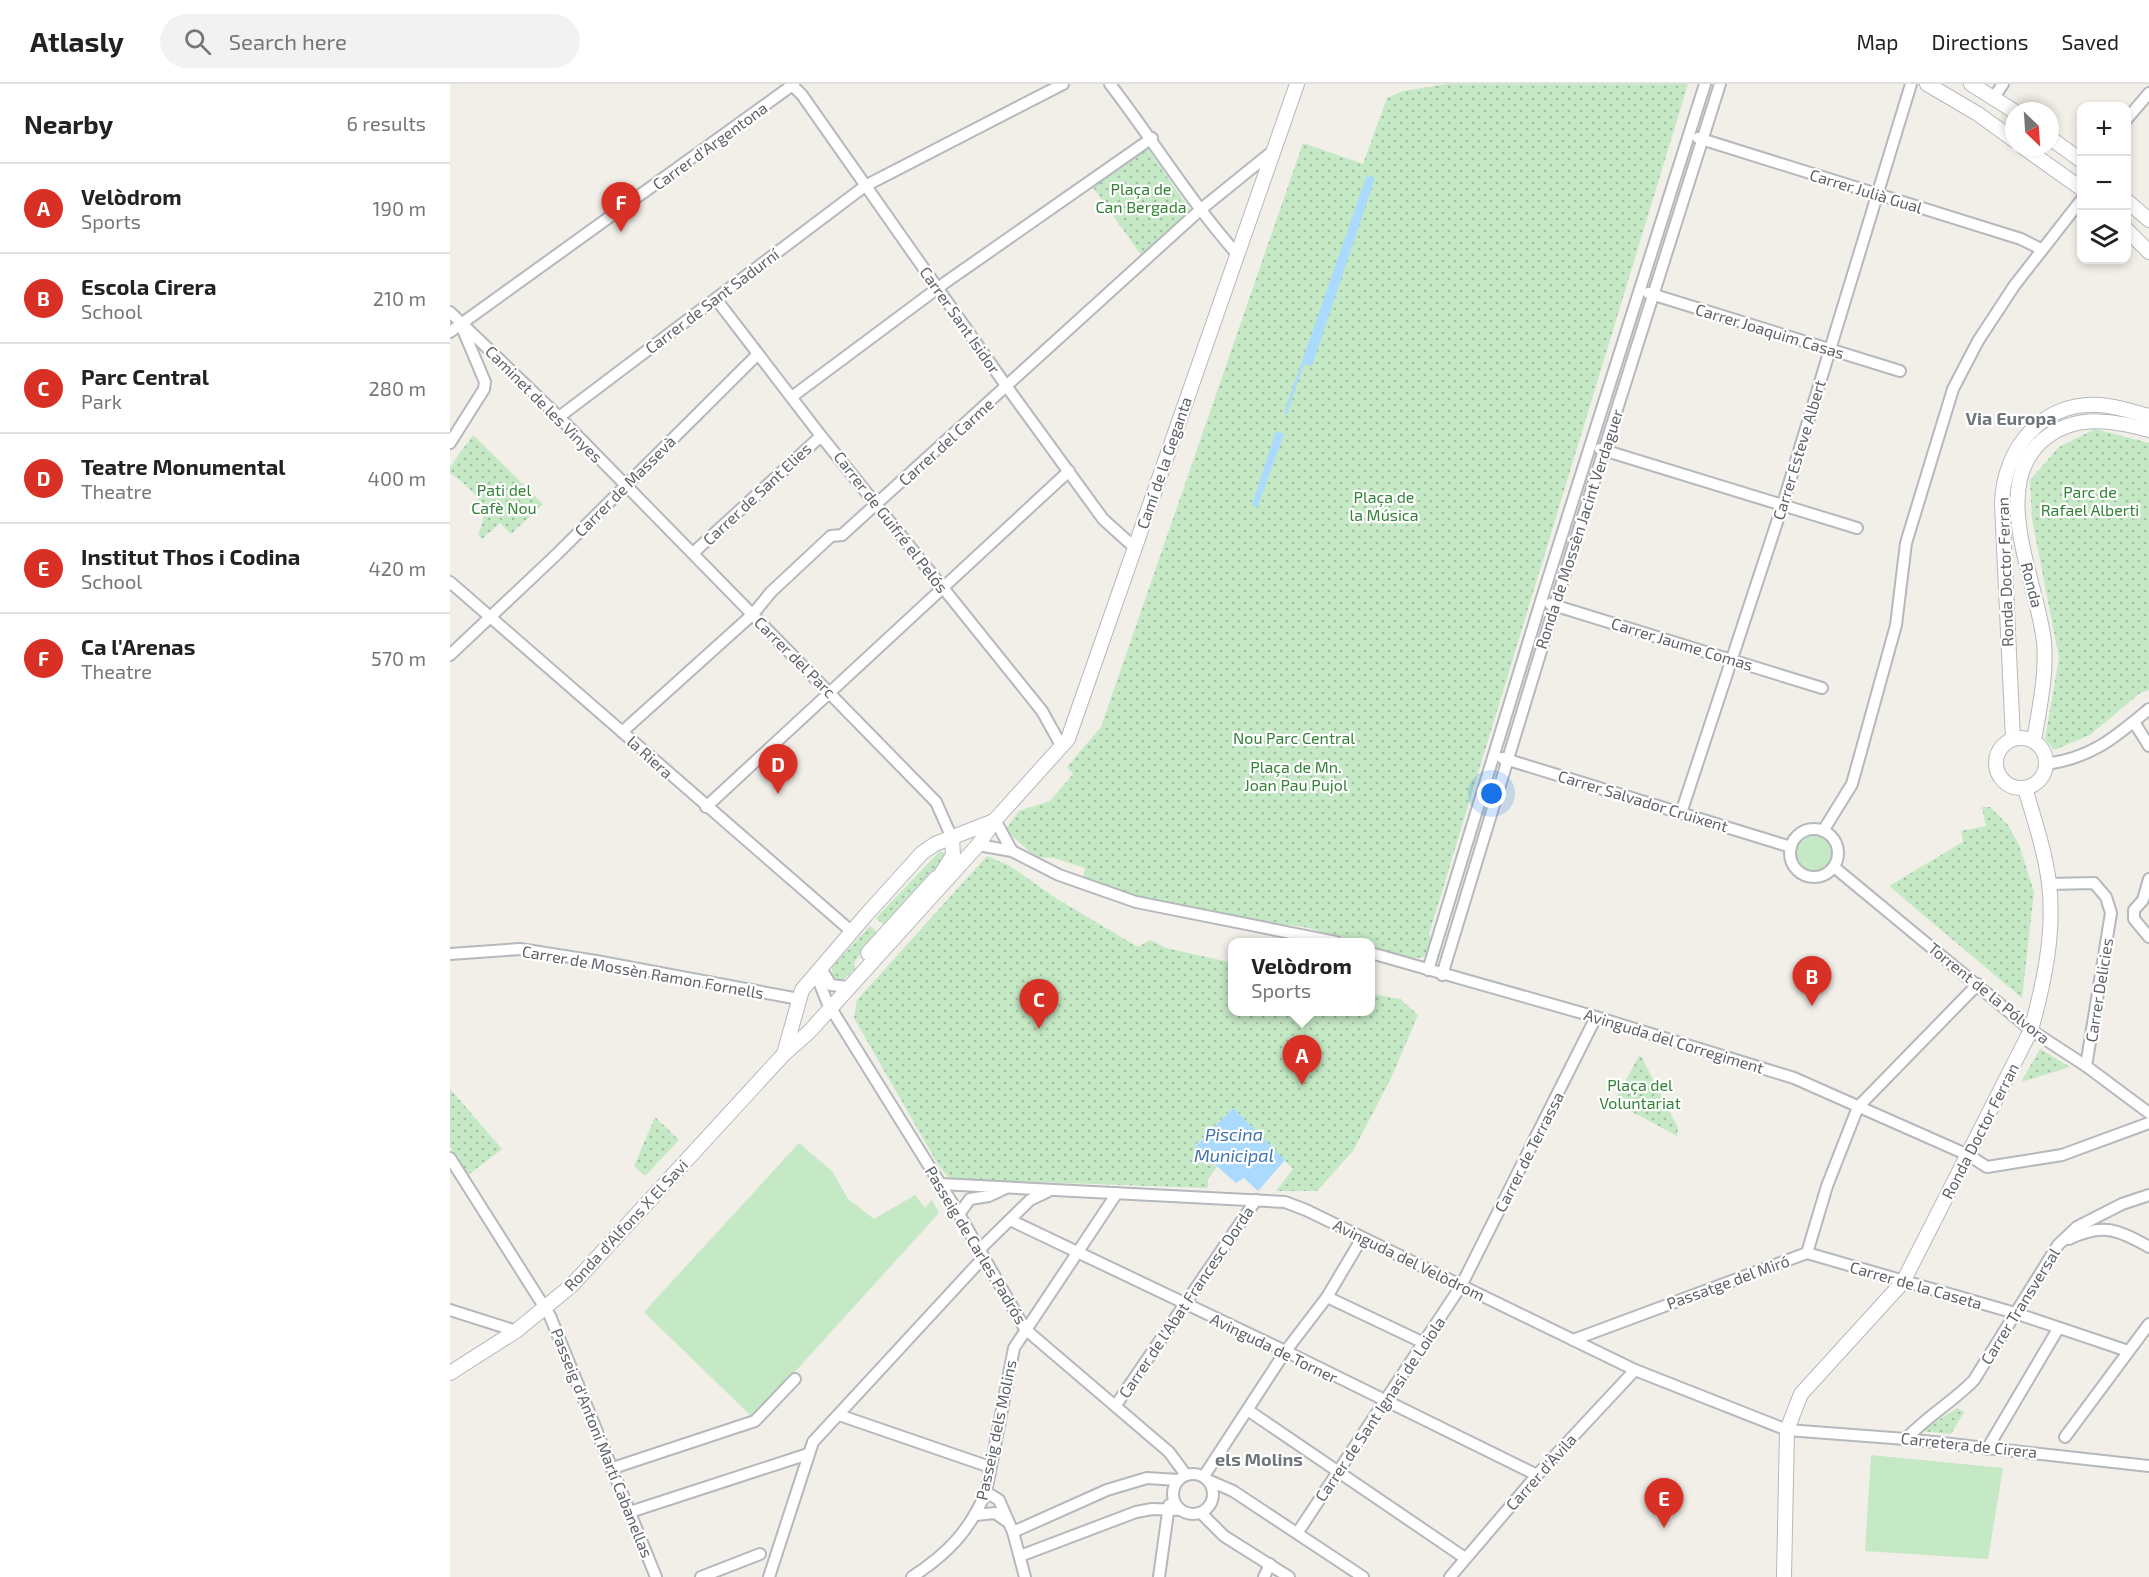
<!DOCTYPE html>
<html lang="en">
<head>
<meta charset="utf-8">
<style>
	:root { --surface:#fff; --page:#f2f2f2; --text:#222; --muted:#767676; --line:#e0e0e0; --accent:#d93025 }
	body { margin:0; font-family:"Exo 2",sans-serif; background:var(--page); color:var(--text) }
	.controls { position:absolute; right:18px; top:18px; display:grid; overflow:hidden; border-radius:12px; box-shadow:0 3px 9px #0003 }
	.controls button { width:54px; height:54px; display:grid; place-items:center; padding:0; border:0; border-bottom:2px solid var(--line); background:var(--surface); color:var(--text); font:30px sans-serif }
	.compass { position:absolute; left:1555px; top:18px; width:54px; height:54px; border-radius:50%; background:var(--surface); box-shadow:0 3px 9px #0003; rotate:155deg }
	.you { position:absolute; left:1042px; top:710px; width:21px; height:21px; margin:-15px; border:4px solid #fff; border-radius:50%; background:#1a73e8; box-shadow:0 0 0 9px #1a73e833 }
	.badge { display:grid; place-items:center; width:39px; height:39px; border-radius:50%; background:var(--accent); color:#fff; font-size:20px; font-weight:700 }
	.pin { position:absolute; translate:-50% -50px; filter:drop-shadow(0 2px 3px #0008) }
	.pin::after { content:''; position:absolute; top:32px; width:21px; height:18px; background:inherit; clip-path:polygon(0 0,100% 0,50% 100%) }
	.popup { position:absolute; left:778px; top:854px; width:147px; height:78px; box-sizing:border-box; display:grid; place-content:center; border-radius:12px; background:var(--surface); filter:drop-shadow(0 2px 4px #0005); font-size:20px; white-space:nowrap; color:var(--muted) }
	.popup b { font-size:22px; color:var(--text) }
	.popup::after { content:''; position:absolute; left:50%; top:100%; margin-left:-12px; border:12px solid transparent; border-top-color:var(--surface) }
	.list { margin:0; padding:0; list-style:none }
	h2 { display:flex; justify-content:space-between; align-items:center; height:78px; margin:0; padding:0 24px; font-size:26px }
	h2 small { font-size:20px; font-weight:400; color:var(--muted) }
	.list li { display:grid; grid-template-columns:39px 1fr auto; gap:18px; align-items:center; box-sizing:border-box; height:90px; padding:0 24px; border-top:2px solid var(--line) }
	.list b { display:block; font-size:22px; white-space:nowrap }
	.list p { margin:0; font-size:20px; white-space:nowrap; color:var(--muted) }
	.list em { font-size:20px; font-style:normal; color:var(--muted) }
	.icon { flex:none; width:33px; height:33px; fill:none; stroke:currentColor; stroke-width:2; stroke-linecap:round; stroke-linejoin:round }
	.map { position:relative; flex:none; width:1699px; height:1493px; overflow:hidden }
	header { display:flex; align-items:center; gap:36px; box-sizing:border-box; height:84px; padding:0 30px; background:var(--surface); border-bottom:2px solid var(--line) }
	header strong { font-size:28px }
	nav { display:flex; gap:33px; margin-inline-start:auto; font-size:21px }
	.search { width:420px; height:54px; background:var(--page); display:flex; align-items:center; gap:15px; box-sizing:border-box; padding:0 21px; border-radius:33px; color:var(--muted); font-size:22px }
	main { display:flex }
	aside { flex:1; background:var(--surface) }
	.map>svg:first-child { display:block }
</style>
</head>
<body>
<header>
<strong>Atlasly</strong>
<div class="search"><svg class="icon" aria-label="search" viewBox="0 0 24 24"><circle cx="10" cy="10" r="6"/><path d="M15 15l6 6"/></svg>Search here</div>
<nav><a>Map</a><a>Directions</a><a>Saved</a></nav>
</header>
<main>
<aside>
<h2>Nearby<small>6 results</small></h2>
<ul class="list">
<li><span class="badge">A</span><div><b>Velòdrom</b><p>Sports</p></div><em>190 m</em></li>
<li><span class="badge">B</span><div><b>Escola Cirera</b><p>School</p></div><em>210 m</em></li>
<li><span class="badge">C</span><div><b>Parc Central</b><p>Park</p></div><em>280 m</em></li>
<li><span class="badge">D</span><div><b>Teatre Monumental</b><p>Theatre</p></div><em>400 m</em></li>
<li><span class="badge">E</span><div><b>Institut Thos i Codina</b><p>School</p></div><em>420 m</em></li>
<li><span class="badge">F</span><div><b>Ca l'Arenas</b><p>Theatre</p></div><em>570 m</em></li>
</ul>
</aside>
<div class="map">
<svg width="1699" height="1493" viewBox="0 0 1699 1493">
	<defs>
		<pattern id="park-dots" width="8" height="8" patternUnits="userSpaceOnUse" patternTransform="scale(1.5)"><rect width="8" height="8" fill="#c5e8c5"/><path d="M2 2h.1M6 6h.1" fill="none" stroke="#a3c0a4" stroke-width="1.8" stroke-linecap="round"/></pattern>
	</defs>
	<rect width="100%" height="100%" fill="#f1efe8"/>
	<g fill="#c5e8c5">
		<circle cx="1364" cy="770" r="18"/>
		<path d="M 349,1059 L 382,1087 L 398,1115 L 424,1135 L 465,1111 L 475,1124 L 482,1116 L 489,1129 L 303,1334 L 194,1228 Z"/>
		<path d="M 1421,1371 L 1553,1384 L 1538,1475 L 1415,1467 Z"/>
	</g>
	<g fill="url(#park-dots)">
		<path d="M 997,0 L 1238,0 L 979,850 L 982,856 C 981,860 980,867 977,870 C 969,881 933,866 921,862 L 921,858 L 909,858 L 854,843 L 800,836 L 688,813 L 633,794 L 635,784 L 604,774 L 586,773 L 555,746 L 569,727 L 600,717 L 623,690 L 617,683 L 651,643 L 853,59 L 913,80 L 937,14 L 953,7 Z"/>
		<path d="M 696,62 L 740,126 L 691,171 L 642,102 Z"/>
		<path d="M 1645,345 L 1699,359 L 1699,606 L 1690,609 L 1640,651 L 1604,666 L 1595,655 L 1609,574 L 1582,435 L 1580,396 L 1609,363 Z"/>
		<path d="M 23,351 L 93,420 L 61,450 L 50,439 L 32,455 L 28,450 C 43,422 21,404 0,389 L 0,383 Z"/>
		<path d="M 1532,723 L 1540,723 L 1558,741 L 1569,761 L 1584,808 L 1572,914 L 1439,802 L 1513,758 L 1511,747 L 1536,742 Z"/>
		<path d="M 490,767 L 494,769 L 495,776 L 435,842 L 426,834 Z"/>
		<path d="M 537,772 L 560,782 L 607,815 L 688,863 L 700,856 L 716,864 L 783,879 L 783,928 L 921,928 L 921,910 L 950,915 L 968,931 L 941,994 L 903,1067 L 867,1107 L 826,1107 L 843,1085 L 783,1024 L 745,1062 L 767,1083 L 758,1095 L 758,1104 L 500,1095 L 489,1082 L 404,934 L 407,916 Z"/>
		<path d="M 420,842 L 428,849 L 404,878 L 405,885 L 393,896 L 383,893 L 382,883 Z"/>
		<path d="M 1590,965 L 1620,983 L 1571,998 Z"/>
		<path d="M 1190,970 L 1228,1044 L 1227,1052 L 1164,1018 Z"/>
		<path d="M 0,1005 L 52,1065 L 18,1091 L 0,1063 Z"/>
		<path d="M 205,1033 L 229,1056 L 195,1092 L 184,1082 Z"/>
		<path d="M 1507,1324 L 1514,1328 L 1501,1350 L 1472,1347 Z"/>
	</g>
	<g fill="#aadaff">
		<path d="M 917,91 L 925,94 L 862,282 L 854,280 L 837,330 L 834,329 Z"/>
		<path d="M 826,347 L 834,350 L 807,424 L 802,421 Z"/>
		<path d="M 783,1024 L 835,1076 L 808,1107 L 794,1094 L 786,1099 L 745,1063 Z"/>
	</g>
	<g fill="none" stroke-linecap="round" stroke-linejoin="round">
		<g stroke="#b5b8bc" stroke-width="14">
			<g id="minor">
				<path d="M 341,0 L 352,11 L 557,303 L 653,435 L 685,464"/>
				<path d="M 660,0 C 703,56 740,117 787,170"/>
				<path d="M 1544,13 L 1553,0"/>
				<path d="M 1676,36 L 1699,9"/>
				<path d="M 1248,54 L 1571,155 L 1591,165"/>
				<path d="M 1198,209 L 1450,287"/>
				<path d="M 266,215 L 371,352 L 592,627 L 612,663"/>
				<path d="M 0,228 L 109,333 L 486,718 L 502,754"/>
				<path d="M 0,248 L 344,0"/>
				<path d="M 343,312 L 496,198 L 702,54"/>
				<path d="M 109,333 L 415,102 L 613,0"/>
				<path d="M 0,359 L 34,305 L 35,298 L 11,241"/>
				<path d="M 1150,365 L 1407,444"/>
				<path d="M 243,469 L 371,352"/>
				<path d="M 0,498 L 401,847"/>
				<path d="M 1100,520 L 1372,604"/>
				<path d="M 0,571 L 107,470 L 308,270"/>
				<path d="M 1684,638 L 1699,662"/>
				<path d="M 172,648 L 303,530 L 321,508 L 381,452 L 392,451 L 750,126 L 823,67"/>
				<path d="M 1052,674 L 1341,763"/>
				<path d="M 1597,680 C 1643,673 1664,654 1699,625"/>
				<path d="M 256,723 L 619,387"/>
				<path d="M 1231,729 L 1332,423 L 1461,0"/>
				<path d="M 545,736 L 562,767"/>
				<circle cx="1364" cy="769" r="24"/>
				<path d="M 1373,747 L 1402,700 L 1446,541 L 1456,459 L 1503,305 L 1528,257 L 1564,202 L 1632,115"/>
				<path d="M 528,761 L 562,767 L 609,791 L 686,818 L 886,858"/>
				<path d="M 1384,783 L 1581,946 L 1636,982 L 1699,1029"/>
				<path d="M 1699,795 L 1693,816 L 1684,826 L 1684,835 L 1699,853"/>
				<path d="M 1599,800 L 1644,799 L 1656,813 L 1661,829 L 1636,982"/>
				<path d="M 921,869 L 1146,933 L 1344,994 L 1518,1071 L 1537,1083 L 1612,1071 L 1699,1039"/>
				<path d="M 0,870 L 70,865 L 146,877 L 349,915"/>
				<path d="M 373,885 L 368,895 L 377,918 L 509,1130 L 575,1245 L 719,1368 L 736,1391"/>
				<path d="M 372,886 L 381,901 L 398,903"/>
				<path d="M 978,886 L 1091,517 L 1255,0"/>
				<path d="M 992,891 L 1105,521 L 1270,0"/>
				<path d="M 0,1074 L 100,1232 L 206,1493"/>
				<path d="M 490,1100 L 835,1118 L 856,1126 L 1185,1286 L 1337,1346 L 1456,1355 L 1699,1382"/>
				<path d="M 509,1130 L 520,1115 L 539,1112 L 554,1105"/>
				<path d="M 560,1136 L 831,1265 L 1087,1391"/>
				<path d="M 1619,1155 C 1652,1139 1668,1145 1699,1163"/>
				<path d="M 529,1166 L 580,1116 L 597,1108"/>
				<path d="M 1357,1169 L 1565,1229 L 1678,1267"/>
				<path d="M 877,1213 L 974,1259"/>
				<path d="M 0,1226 L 66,1247"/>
				<path d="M 1123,1256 L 1357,1169 L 1377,1102 L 1408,1023 L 1528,900"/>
				<path d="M 666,1321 L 806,1116"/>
				<path d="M 799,1327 L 1015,1474"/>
				<path d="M 389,1331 L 540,1383"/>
				<path d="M 1615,1353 L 1699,1240"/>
				<path d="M 1456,1355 C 1477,1332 1503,1318 1524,1296 L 1608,1161 L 1627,1143 L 1672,1120 L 1699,1111"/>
				<path d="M 1537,1365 L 1608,1245"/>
				<path d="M 163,1384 L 305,1337 L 345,1295"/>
				<circle cx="743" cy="1410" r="20"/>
				<path d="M 754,1392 L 835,1268 L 877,1213 L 912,1154"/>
				<path d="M 760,1397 L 783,1407 L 913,1493"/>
				<path d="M 536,1408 L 549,1416 L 563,1448 L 575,1493"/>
				<path d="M 180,1428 L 358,1370"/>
				<path d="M 751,1429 L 774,1452 L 839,1493"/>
				<path d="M 526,1431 L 545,1429 L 558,1438"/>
				<path d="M 563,1448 L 657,1406 L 697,1394 L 728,1396"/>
				<path d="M 848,1448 L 1011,1202 L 1146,933"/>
				<path d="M 570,1472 L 686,1428 L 702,1425 L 731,1426"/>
				<path d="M 251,1493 L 310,1470"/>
				<path d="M 319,1493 L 363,1358 L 533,1174"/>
				<path d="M 462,1493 C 497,1470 519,1448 536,1408 L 564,1264 L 667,1109"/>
				<path d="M 709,1493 L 719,1421"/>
				<path d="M 814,1493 L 820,1480"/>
				<path d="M 1000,1493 L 1087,1391 L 1185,1286"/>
			</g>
		</g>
		<g stroke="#b5b8bc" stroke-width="16">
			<g id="tertiary">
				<path d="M 1477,0 L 1528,30 L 1564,56"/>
				<path d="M 1521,0 L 1564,27"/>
				<path d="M 1600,54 L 1632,77"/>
				<path d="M 1573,63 L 1632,105"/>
				<path d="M 1676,116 L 1699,136"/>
				<path d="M 1676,145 L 1699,168"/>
				<circle cx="1571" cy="679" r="25"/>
				<path d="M 1563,655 L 1552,420 C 1553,365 1592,317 1650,321 C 1666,322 1683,328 1699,332"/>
				<path d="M 1584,657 C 1589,625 1597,591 1594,558 C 1588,498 1535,397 1598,352 C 1629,330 1665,337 1699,346"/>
				<path d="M 488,795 L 503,771 L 502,754"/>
				<path d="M 418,869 L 486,794"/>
				<path d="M 334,970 L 352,906 L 416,831 L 472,769 L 485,760 L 544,737"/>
				<path d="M 0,1289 L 66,1247 L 121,1202 L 334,970 L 359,948 L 528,761 L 545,736 L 618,655 L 847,0"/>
				<path d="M 1334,1493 L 1337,1346 L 1351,1310 L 1453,1198 L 1581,946 C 1594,899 1605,848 1599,799 C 1595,767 1584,735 1575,704"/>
			</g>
		</g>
		<use href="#minor" stroke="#fff" stroke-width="10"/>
		<use href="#tertiary" stroke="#fff" stroke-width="14"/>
	</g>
	<g text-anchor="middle" stroke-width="4.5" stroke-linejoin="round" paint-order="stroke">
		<g font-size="16" fill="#5f6368" stroke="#fff">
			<text transform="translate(260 62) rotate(-36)" y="6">Carrer d'Argentona</text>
			<text transform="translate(1416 107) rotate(17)" y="6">Carrer Julià Gual</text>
			<text transform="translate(262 217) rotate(-37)" y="6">Carrer de Sant Sadurní</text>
			<text transform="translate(510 236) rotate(55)" y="6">Carrer Sant Isidor</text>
			<text transform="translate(1320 247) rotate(17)" y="6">Carrer Joaquim Casas</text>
			<text transform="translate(94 320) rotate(45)" y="6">Caminet de les Vinyes</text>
			<text transform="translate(496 358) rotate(-42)" y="6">Carrer del Carme</text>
			<text transform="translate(1349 366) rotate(-73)" y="6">Carrer Esteve Albert</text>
			<text transform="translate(714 379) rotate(-71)" y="6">Camí de la Geganta</text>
			<text transform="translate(175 402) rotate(-45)" y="6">Carrer de Massevà</text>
			<text transform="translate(307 410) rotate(-43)" y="6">Carrer de Sant Elies</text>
			<text transform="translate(441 438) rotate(52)" y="6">Carrer de Guifré el Pelós</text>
			<text transform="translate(1129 445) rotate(-72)" y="6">Ronda de Mossèn Jacint Verdaguer</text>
			<text transform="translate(1555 488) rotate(-92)" y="6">Ronda Doctor Ferran</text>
			<text transform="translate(1582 501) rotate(76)" y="6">Ronda</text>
			<text transform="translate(1232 560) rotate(17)" y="6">Carrer Jaume Comas</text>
			<text transform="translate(345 573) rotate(45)" y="6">Carrer del Parc</text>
			<text transform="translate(200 673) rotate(42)" y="6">la Riera</text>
			<text transform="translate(1193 717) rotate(17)" y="6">Carrer Salvador Cruixent</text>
			<text transform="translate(193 888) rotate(10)" y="6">Carrer de Mossèn Ramon Fornells</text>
			<text transform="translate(1649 906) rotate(-81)" y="6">Carrer Delicies</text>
			<text transform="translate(1539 909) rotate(39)" y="6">Torrent de la Pólvora</text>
			<text transform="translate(1224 957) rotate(17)" y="6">Avinguda del Corregiment</text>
			<text transform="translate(1530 1047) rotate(-63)" y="6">Ronda Doctor Ferran</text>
			<text transform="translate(1079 1068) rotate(-63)" y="6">Carrer de Terrassa</text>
			<text transform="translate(176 1141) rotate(-47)" y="6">Ronda d'Alfons X El Savi</text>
			<text transform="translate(526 1161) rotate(59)" y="6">Passeig de Carles Padrós</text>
			<text transform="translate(959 1176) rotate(26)" y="6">Avinguda del Velòdrom</text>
			<text transform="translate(1278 1198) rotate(-20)" y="6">Passatge del Miró</text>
			<text transform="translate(1466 1201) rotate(16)" y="6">Carrer de la Caseta</text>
			<text transform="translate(736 1218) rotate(-56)" y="6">Carrer de l'Abat Francesc Dorda</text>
			<text transform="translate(1570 1222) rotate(-58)" y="6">Carrer Transversal</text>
			<text transform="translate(824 1264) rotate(26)" y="6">Avinguda de Torner</text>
			<text transform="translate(930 1325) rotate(-56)" y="6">Carrer de Sant Ignasi de Loiola</text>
			<text transform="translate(546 1346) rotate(-78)" y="6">Passeig dels Molins</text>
			<text transform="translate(152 1359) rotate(68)" y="6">Passeig d'Antoni Martí Cabanellas</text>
			<text transform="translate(1519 1361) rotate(6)" y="6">Carretera de Cirera</text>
			<text transform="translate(1091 1388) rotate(-48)" y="6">Carrer d'Àvila</text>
		</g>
		<g font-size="16" fill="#348238" stroke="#fff">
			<text x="691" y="111">Plaça de<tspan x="691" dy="18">Can Bergada</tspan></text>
			<text x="54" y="412">Pati del<tspan x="54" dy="18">Cafè Nou</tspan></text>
			<text x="1640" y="414">Parc de<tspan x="1640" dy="18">Rafael Alberti</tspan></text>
			<text x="934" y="419">Plaça de<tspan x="934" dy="18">la Música</tspan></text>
			<text x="844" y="660">Nou Parc Central</text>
			<text x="846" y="689">Plaça de Mn.<tspan x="846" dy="18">Joan Pau Pujol</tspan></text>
			<text x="1190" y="1007">Plaça del<tspan x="1190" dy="18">Voluntariat</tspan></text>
		</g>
		<g font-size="18" font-weight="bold" fill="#70757a" stroke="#fff">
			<text x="1561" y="341">Via Europa</text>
			<text x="809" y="1382">els Molins</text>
		</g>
		<g font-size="18" font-style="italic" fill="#4174aa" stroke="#fff">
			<text x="784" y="1057">Piscina<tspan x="784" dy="21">Municipal</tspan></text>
		</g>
	</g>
</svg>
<div class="controls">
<button>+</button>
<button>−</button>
<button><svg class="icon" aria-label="layers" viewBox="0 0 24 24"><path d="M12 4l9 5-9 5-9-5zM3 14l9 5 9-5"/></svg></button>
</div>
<svg class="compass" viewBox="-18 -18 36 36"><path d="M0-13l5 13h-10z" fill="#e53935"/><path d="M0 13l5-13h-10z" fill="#767676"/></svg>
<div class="you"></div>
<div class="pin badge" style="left:852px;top:1001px">A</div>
<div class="popup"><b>Velòdrom</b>Sports</div>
<div class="pin badge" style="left:1362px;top:922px">B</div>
<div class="pin badge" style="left:589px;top:945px">C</div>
<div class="pin badge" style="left:328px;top:710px">D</div>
<div class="pin badge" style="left:1214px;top:1444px">E</div>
<div class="pin badge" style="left:171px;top:148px">F</div>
</div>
</main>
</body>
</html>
